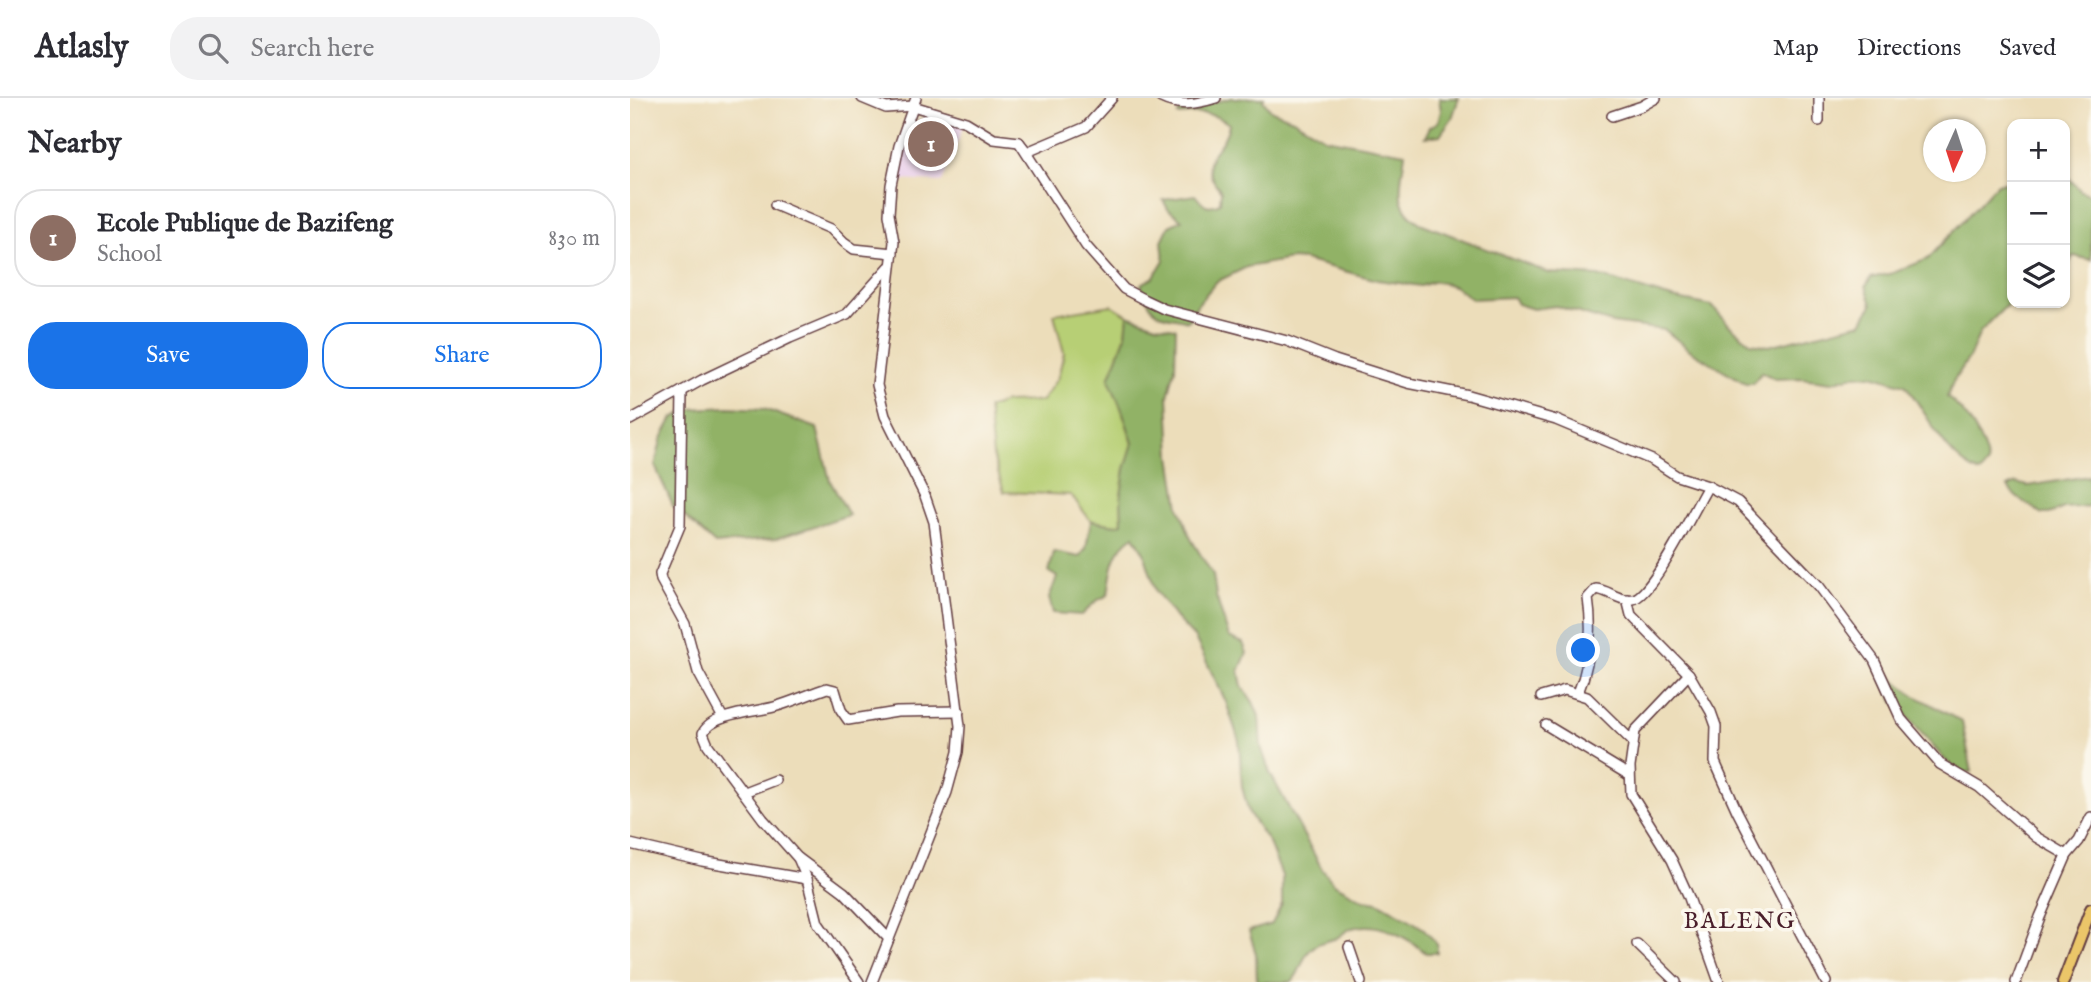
<!DOCTYPE html>
<html lang="en">
<head>
<meta charset="utf-8">
<style>
	:root { --surface:#fff; --page:#f2f2f3; --text:#2b2b33; --muted:#7c7c81; --line:#e1e1e2; --accent:#1a73e8 }
	body { margin:0; font-family:"IM FELL English",serif; background:var(--page); color:var(--text) }
	.controls { position:absolute; right:21px; top:21px; display:grid; overflow:hidden; border-radius:14px; box-shadow:0 2px 5px #0004 }
	.controls button { width:63px; height:63px; display:grid; place-items:center; padding:0; border:0; border-bottom:2px solid var(--line); background:var(--surface); color:var(--text); font:35px sans-serif }
	.compass { position:absolute; left:1293px; top:21px; width:63px; height:63px; border-radius:50%; background:var(--surface); box-shadow:0 2px 5px #0004; rotate:183deg }
	.you { position:absolute; left:954px; top:553px; width:24px; height:24px; margin:-18px; border:5px solid #fff; border-radius:50%; background:#1a73e8; box-shadow:0 0 0 10px #1a73e833 }
	.badge { display:grid; place-items:center; width:46px; height:46px; border-radius:50%; background:var(--accent); color:#fff; font-size:23px; font-weight:700 }
	.pin { position:absolute; translate:-50% -50%; border:4px solid #fff; box-shadow:0 2px 7px #0006 }
	.list { margin:0; padding:0; list-style:none }
	h2 { display:flex; justify-content:space-between; align-items:center; height:91px; margin:0; padding:0 28px; font-size:30px }
	h2 small { font-size:23px; font-weight:400; color:var(--muted) }
	.list li { display:grid; grid-template-columns:46px 1fr auto; gap:21px; align-items:center; box-sizing:border-box; height:98px; margin:0 14px 14px; padding:0 14px; border:2px solid var(--line); border-radius:28px }
	.list b { display:block; font-size:26px; white-space:nowrap }
	.list p { margin:0; font-size:23px; white-space:nowrap; color:var(--muted) }
	.list em { font-size:23px; font-style:normal; color:var(--muted) }
	.actions { display:flex; gap:14px; padding:21px 28px }
	.actions a { flex:1; padding:16px 0; border:2px solid var(--accent); border-radius:28px; text-align:center; font-size:24px; color:var(--accent) }
	.actions .main { background:var(--accent); color:#fff }
	.icon { flex:none; width:38px; height:38px; fill:none; stroke:currentColor; stroke-width:2; stroke-linecap:round; stroke-linejoin:round }
	.map { position:relative; flex:none; width:1461px; height:884px; overflow:hidden }
	header { display:flex; align-items:center; gap:42px; box-sizing:border-box; height:98px; padding:0 35px; background:var(--surface); border-bottom:2px solid var(--line) }
	header strong { font-size:33px }
	nav { display:flex; gap:38px; margin-inline-start:auto; font-size:24px }
	.search { width:490px; height:63px; background:var(--page); display:flex; align-items:center; gap:18px; box-sizing:border-box; padding:0 24px; border-radius:28px; color:var(--muted); font-size:26px }
	main { display:flex }
	aside { flex:1; background:var(--surface) }
	.map>svg:first-child { display:block }
</style>
</head>
<body>
<header>
<strong>Atlasly</strong>
<div class="search"><svg class="icon" aria-label="search" viewBox="0 0 24 24"><circle cx="10" cy="10" r="6"/><path d="M15 15l6 6"/></svg>Search here</div>
<nav><a>Map</a><a>Directions</a><a>Saved</a></nav>
</header>
<main>
<aside>
<h2>Nearby<small></small></h2>
<ul class="list">
<li><span class="badge" style="background:#8d6e63">1</span><div><b>Ecole Publique de Bazifeng</b><p>School</p></div><em>830 m</em></li>
</ul>
<div class="actions"><a class="main">Save</a><a>Share</a></div>
</aside>
<div class="map">
<svg width="1461" height="884" viewBox="0 0 1461 884">
	<rect width="100%" height="100%" fill="#fbf7ec"/>
	<filter id="ink" filterUnits="userSpaceOnUse"><feTurbulence type="fractalNoise" baseFrequency=".0143" numOctaves="2"/><feDisplacementMap in="SourceGraphic" scale="14" xChannelSelector="R" yChannelSelector="G"/><feConvolveMatrix kernelMatrix="1 2 1 2 8 2 1 2 1" color-interpolation-filters="sRGB"/></filter>
	<filter id="wash" filterUnits="userSpaceOnUse"><feTurbulence type="fractalNoise" baseFrequency=".00686" numOctaves="4" result="noise"/><feDisplacementMap in="SourceGraphic" scale="28" xChannelSelector="R" yChannelSelector="G"/><feGaussianBlur stdDeviation="1.57" result="paint"/><feColorMatrix in="noise" values="0 0 0 0 0 0 0 0 0 0 0 0 0 0 0 0 0 1.4 0 .05"/><feComposite in="paint" operator="in"/></filter>
	<g filter="url(#wash)">
		<rect width="100%" height="100%" fill="#ecddba"/>
		<path fill="#ebd1ec" d="M 297,18 L 334,27 L 312,84 L 267,82 L 273,53 L 284,25 Z"/>
		<path fill="#b7cf74" stroke="#807750" stroke-width="2" d="M 482,207 L 498,217 L 496,237 L 479,281 L 492,312 L 503,346 L 495,371 L 491,397 L 492,425 L 486,427 L 461,423 L 441,397 L 374,394 L 363,358 L 358,310 L 376,304 L 412,303 L 428,279 L 434,255 L 424,216 Z"/>
		<g fill="#91b266" stroke="#6e6848" stroke-width="2">
			<path d="M 602,0 L 634,0 L 633,3 L 642,13 L 663,21 L 695,40 L 775,55 C 772,84 761,107 790,125 L 919,175 L 968,178 L 1042,200 L 1082,208 L 1101,229 L 1121,245 L 1139,248 L 1232,225 L 1242,207 L 1236,188 L 1241,180 L 1263,175 L 1298,161 L 1367,86 L 1382,82 L 1382,202 L 1350,234 L 1340,258 L 1323,284 L 1317,299 C 1338,316 1353,340 1358,366 L 1350,375 C 1311,357 1301,319 1275,287 L 1242,277 L 1222,278 L 1202,284 L 1171,280 L 1145,281 L 1132,274 L 1123,285 L 1115,285 L 1061,253 L 1035,232 L 982,225 L 926,208 L 903,211 L 887,206 L 883,199 L 842,201 L 824,188 L 805,183 L 791,188 L 747,182 L 674,162 L 661,161 L 617,169 L 586,184 L 567,207 L 558,223 C 525,215 523,220 511,186 L 523,180 L 534,162 L 532,143 L 539,128 L 552,122 L 538,111 L 533,102 L 565,97 C 573,107 578,111 590,105 L 591,93 C 561,57 594,57 599,26 C 582,13 568,15 548,17 L 553,5 C 571,7 585,5 602,0 Z"/>
			<path d="M 809,0 L 829,0 L 822,20 L 810,37 L 795,39 L 800,29 L 808,24 L 811,13 Z"/>
			<path d="M 1435,76 L 1451,93 L 1461,97 L 1461,162 L 1444,158 L 1435,171 Z"/>
			<path d="M 498,217 L 526,227 L 546,230 L 545,271 L 538,298 L 541,358 L 549,409 L 561,441 L 583,477 L 586,498 L 599,539 L 613,545 L 617,555 L 609,573 L 612,588 L 623,604 L 629,618 L 631,649 L 640,675 L 692,771 L 704,786 L 734,802 L 748,804 L 777,820 L 794,831 L 807,846 L 807,855 L 796,855 C 777,839 748,822 722,830 C 715,832 711,839 704,841 C 695,844 687,844 680,852 C 671,861 671,876 661,884 L 627,884 L 626,856 L 619,833 L 642,826 L 652,806 L 652,778 L 639,745 L 619,715 L 612,689 L 609,643 L 596,604 L 565,540 L 546,520 L 526,493 L 514,455 L 504,438 C 483,451 481,474 478,497 L 466,503 L 452,517 L 423,515 L 419,500 L 427,479 L 419,474 L 424,454 L 450,459 L 456,450 L 461,423 L 486,427 L 492,425 L 491,397 L 495,371 L 503,345 L 492,312 L 479,281 L 496,237 Z"/>
			<path d="M 98,309 L 134,311 L 187,330 L 200,383 L 219,417 L 145,441 L 85,446 L 43,408 L 25,368 L 31,342 L 43,320 L 61,311 Z"/>
			<path d="M 1459,378 L 1461,408 L 1434,410 L 1419,416 L 1411,416 C 1399,404 1387,404 1378,389 L 1386,385 L 1398,388 Z"/>
			<path d="M 1258,576 L 1282,596 L 1332,624 L 1342,674 L 1330,674 L 1314,661 L 1263,602 L 1253,582 Z"/>
		</g>
	</g>
	<g filter="url(#ink)">
		<g fill="none" stroke-linecap="round" stroke-linejoin="round">
			<g stroke="#623c40" stroke-width="12">
				<g id="minor">
					<path d="M 232,0 L 256,10 L 283,8 L 336,24 L 364,41 L 389,44 L 397,54 L 456,29 L 482,0"/>
					<path d="M 531,0 C 549,9 567,6 586,0"/>
					<path d="M 1189,0 L 1189,23"/>
					<path d="M 982,18 L 1012,8 L 1026,0"/>
					<path d="M 389,44 L 456,148 L 494,191 L 515,202 L 534,211 L 657,243 L 705,262 L 778,285 L 838,297 L 926,322 L 1022,362 L 1047,378 L 1078,388 L 1108,404 L 1189,488 L 1244,562 L 1271,621 L 1310,666 L 1349,689 L 1406,739 L 1437,757"/>
					<path d="M 145,107 L 201,131 L 214,144 L 224,151 L 263,155"/>
					<path d="M 52,293 L 50,428 L 30,476 L 31,482 L 55,526 L 68,574 L 93,620"/>
					<path d="M 0,322 L 72,282 L 160,240 L 217,216 L 259,169"/>
					<path d="M 997,501 L 1001,517 L 1059,576 L 1081,614 L 1086,628 L 1085,664 L 1107,713 L 1196,884"/>
					<path d="M 1059,576 L 1005,633 L 1000,669 L 1001,696 L 1042,762 L 1058,797 L 1089,884"/>
					<path d="M 948,595 C 961,564 963,534 958,500 L 966,491 C 979,492 989,504 1003,501 C 1022,498 1066,408 1078,388"/>
					<path d="M 911,599 L 935,592 L 957,599 L 1002,643"/>
					<path d="M 916,627 L 999,677"/>
					<path d="M 114,694 L 145,682"/>
					<path d="M 0,746 L 72,763 L 177,781"/>
					<path d="M 168,760 L 177,781 L 188,825 L 229,884"/>
					<path d="M 259,841 L 214,794 L 167,759 L 133,721 L 78,647 L 73,635 C 82,616 125,614 144,609 C 162,604 179,596 197,590 L 205,592 L 211,612 L 218,622 L 267,614 L 329,613"/>
					<path d="M 1007,846 L 1046,884"/>
					<path d="M 719,849 L 731,884"/>
					<path d="M 242,884 L 317,694 L 328,654 L 330,628 L 304,424 L 295,398 L 255,318 L 247,287 L 264,144 L 259,116 L 261,87 L 269,48 L 286,0"/>
					<path d="M 1386,884 L 1410,819 L 1437,757 L 1449,743 L 1461,719"/>
				</g>
			</g>
			<g stroke="#623c40" stroke-width="14">
				<path id="major" d="M 1433,884 L 1461,811"/>
			</g>
			<use href="#minor" stroke="#fff" stroke-width="9"/>
			<use href="#major" stroke="#ebc669" stroke-width="10"/>
		</g>
	</g>
	<g text-anchor="middle" stroke-width="7" stroke-linejoin="round" paint-order="stroke">
		<g font-size="23" letter-spacing="2" fill="#4a1f2b" stroke="#fbf7ec">
			<text x="1110" y="830">BALENG</text>
		</g>
	</g>
</svg>
<div class="controls">
<button>+</button>
<button>−</button>
<button><svg class="icon" aria-label="layers" viewBox="0 0 24 24"><path d="M12 4l9 5-9 5-9-5zM3 14l9 5 9-5"/></svg></button>
</div>
<svg class="compass" viewBox="-18 -18 36 36"><path d="M0-13l5 13h-10z" fill="#e53935"/><path d="M0 13l5-13h-10z" fill="#7c7c81"/></svg>
<div class="you"></div>
<div class="pin badge" style="left:301px;top:46px;background:#8d6e63">1</div>
</div>
</main>
</body>
</html>
